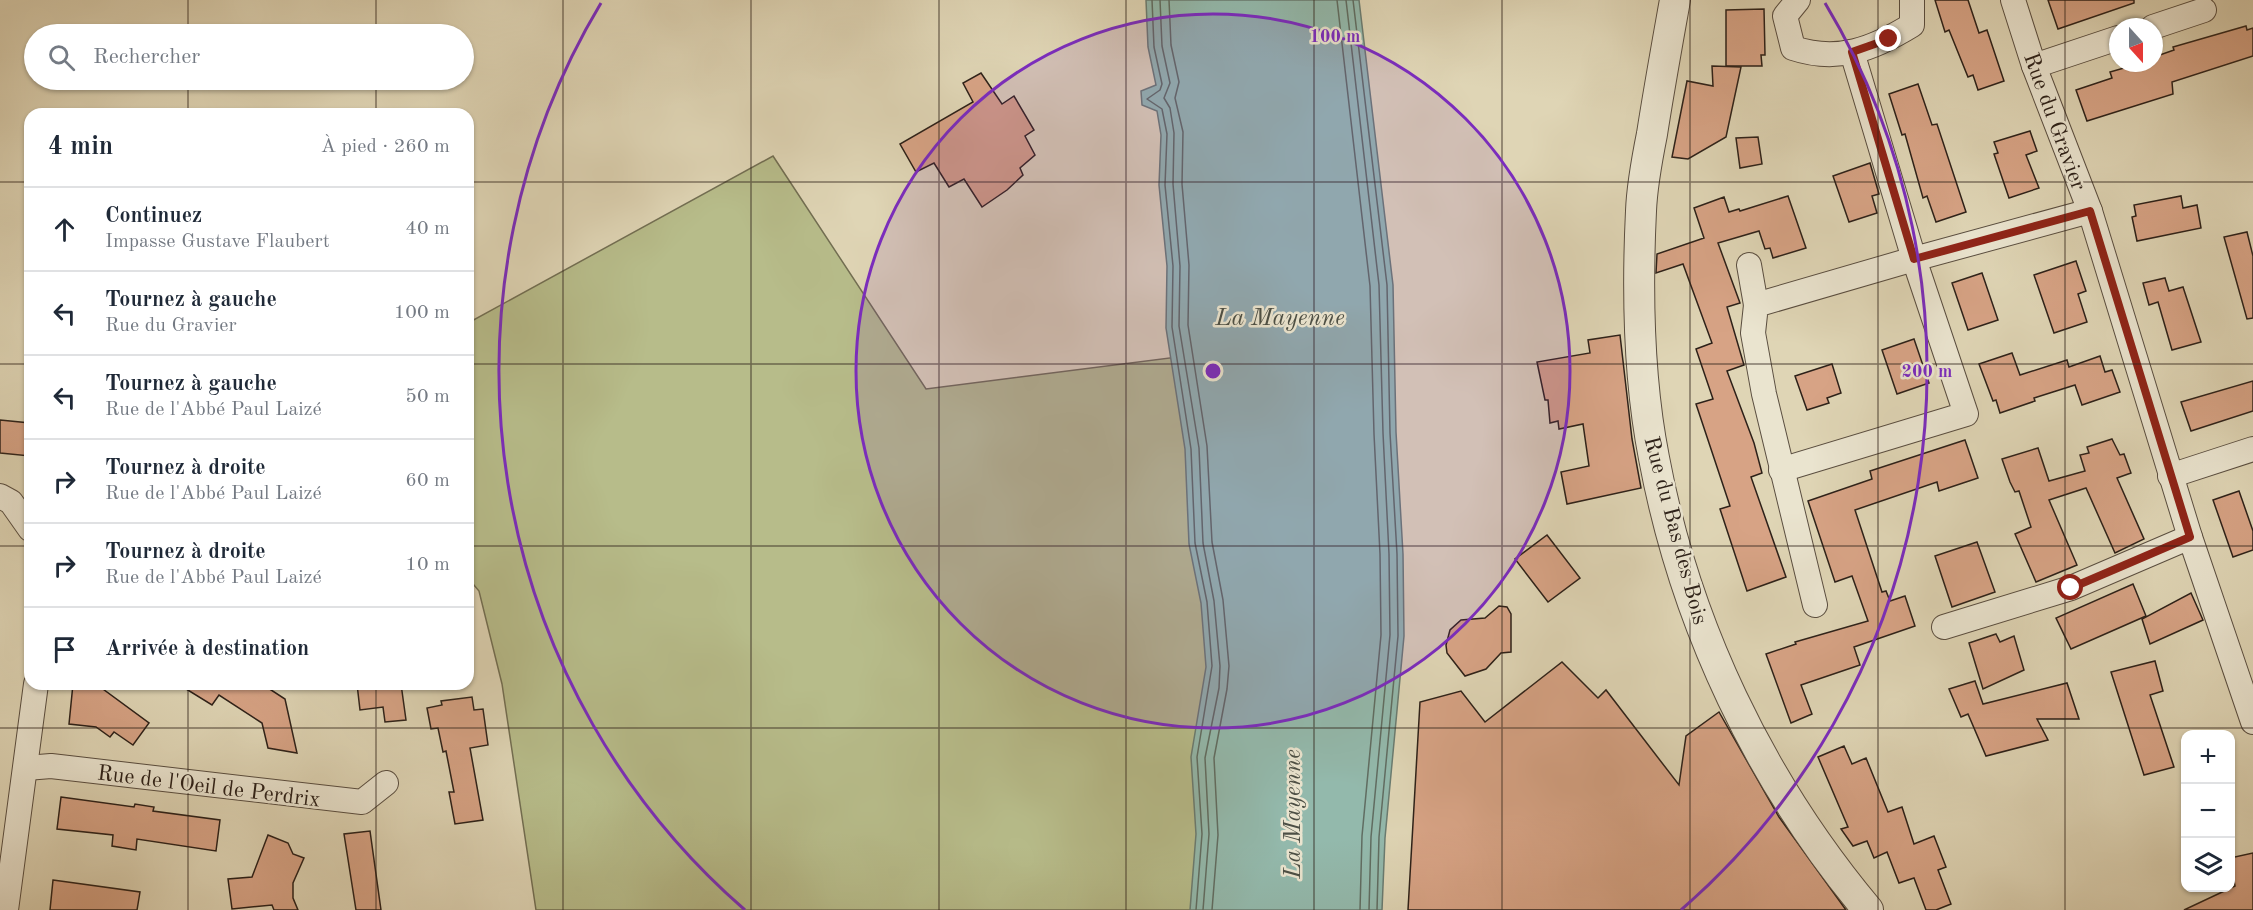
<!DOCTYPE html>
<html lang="fr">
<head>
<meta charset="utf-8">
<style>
	:root { --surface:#fff; --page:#f6f6f7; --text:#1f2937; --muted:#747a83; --line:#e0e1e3 }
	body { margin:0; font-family:"Old Standard TT",serif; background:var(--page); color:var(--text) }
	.controls { position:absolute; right:18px; bottom:18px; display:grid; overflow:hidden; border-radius:12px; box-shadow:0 2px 4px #0004 }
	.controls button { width:54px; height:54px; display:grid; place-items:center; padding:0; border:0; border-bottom:2px solid var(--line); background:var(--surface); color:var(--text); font:30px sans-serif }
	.compass { position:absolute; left:2109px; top:18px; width:54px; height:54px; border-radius:50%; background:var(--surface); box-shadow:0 2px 4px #0004; rotate:159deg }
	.stop { position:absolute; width:18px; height:18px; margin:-14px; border:4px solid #8f2418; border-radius:50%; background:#fff }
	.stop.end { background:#8f2418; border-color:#fff; box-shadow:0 2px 6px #0008 }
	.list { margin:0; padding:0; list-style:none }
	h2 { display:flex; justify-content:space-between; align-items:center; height:78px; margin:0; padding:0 24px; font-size:26px }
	h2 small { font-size:20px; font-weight:400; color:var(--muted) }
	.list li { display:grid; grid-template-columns:39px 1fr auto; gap:18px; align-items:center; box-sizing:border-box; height:84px; padding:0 24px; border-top:2px solid var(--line) }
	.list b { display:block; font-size:22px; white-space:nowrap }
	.list p { margin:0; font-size:20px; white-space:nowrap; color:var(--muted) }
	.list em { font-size:20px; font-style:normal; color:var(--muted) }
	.icon { flex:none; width:33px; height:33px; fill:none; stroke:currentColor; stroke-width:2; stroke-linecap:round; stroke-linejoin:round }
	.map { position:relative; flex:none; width:2253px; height:910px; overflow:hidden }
	.search { position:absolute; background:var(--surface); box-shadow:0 2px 4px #0004; left:24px; top:24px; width:450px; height:66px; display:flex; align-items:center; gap:15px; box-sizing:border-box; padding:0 21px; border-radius:33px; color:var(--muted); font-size:22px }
	.panel { position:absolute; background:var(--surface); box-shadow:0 2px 4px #0004; left:24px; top:108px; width:450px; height:582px; border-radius:18px }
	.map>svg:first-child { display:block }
</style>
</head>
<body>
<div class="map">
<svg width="2253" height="910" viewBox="0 0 2253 910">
	<rect width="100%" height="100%" fill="#dfd5b5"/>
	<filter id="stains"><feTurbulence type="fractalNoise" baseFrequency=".00333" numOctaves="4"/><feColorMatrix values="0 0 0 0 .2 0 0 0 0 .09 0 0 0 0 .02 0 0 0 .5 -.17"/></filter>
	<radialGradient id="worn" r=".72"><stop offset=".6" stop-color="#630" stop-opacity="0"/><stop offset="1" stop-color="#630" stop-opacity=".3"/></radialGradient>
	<path fill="#b7bc8a" stroke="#726e52" stroke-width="1.5" d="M 773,156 L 926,389 L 1193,355 L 1226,706 L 1205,910 L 536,910 L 502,684 L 479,591 L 468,578 L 468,323 Z"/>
	<path fill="#93b9ac" stroke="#6a7c71" stroke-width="1.5" d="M 1146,0 L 1359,0 L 1393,285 L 1396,432 L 1403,554 L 1404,636 L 1385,838 L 1382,910 L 1190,910 L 1196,834 L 1191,757 L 1206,667 L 1201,603 L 1189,544 L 1185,449 L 1166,328 L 1167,266 L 1159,185 L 1161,135 L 1157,111 L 1142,105 L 1141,91 L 1156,85 L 1148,47 Z"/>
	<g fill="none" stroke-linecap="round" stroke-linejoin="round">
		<g stroke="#606d62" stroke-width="1.5">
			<path d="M 1152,0 L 1154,47 L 1162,84 L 1160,90 L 1147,99 L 1162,109 L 1167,134 L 1165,185 L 1173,266 L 1172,327 L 1191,449 L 1195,543 L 1207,602 L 1212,666 L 1197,757 L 1202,834 L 1196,910"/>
			<path d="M 1160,0 L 1162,46 L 1170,83 L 1164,98 L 1170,108 L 1174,133 L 1173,184 L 1180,266 L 1179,326 L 1199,448 L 1203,543 L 1214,601 L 1220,666 L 1219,688 L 1205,758 L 1209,834 L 1203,910"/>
			<path d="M 1169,0 L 1171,45 L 1179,82 L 1175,98 L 1183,132 L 1182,184 L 1189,265 L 1188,325 L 1207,446 L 1212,542 L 1223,600 L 1229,666 L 1227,689 L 1214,758 L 1218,835 L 1212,910"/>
			<path d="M 1337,0 L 1370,286 L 1374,434 L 1380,554 L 1381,635 L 1362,836 L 1360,910"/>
			<path d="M 1346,0 L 1379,285 L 1383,433 L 1389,554 L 1390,635 L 1371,837 L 1369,910"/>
			<path d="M 1353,0 L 1387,285 L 1390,433 L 1397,554 L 1398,636 L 1379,837 L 1377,910"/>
		</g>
	</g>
	<g fill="#d7a385" stroke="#2d2119" stroke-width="1.5">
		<path d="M 1935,0 L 1968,0 L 1979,33 L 1987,30 L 2004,81 L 1978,90 L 1973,75 L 1968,77 L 1949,30 L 1945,32 Z"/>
		<path d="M 2048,0 L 2134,0 L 2134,3 L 2058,29 Z"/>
		<path d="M 1764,9 L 1765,55 L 1761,55 L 1762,66 L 1726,66 L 1726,10 Z"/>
		<path d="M 2246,26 L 2247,30 L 2253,28 L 2253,56 L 2172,82 L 2173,94 L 2087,121 L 2076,90 L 2112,78 L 2110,72 L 2124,68 L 2122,63 L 2154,63 L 2154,57 L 2174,50 L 2173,47 Z"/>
		<path d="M 1712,66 L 1741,67 L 1726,137 L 1688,159 L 1672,157 L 1687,81 L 1713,86 Z"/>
		<path d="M 981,73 L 1002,104 L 1014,96 L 1034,130 L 1025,136 L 1035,155 L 1020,168 L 1023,175 L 1007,190 L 982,207 L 964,179 L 949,187 L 934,163 L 916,172 L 900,144 L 973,102 L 963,83 Z"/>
		<path d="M 1918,84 L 1932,125 L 1937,124 L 1966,212 L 1936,222 L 1927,196 L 1923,198 L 1905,134 L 1902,135 L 1889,94 Z"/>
		<path d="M 2030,131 L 2037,151 L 2026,155 L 2039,188 L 2009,198 L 1994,154 L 1998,153 L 1994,142 Z"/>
		<path d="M 1758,137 L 1762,164 L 1740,168 L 1736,138 Z"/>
		<path d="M 1870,163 L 1879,194 L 1872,196 L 1877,213 L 1849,222 L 1833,176 Z"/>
		<path d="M 1788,196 L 1806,248 L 1773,258 L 1770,248 L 1765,249 L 1759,231 L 1718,243 L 1740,303 L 1727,307 L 1744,365 L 1727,371 L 1754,443 L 1762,473 L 1751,477 L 1786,577 L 1747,591 L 1720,509 L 1730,506 L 1696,404 L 1713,399 L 1696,349 L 1712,343 L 1683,264 L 1656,273 L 1657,254 L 1704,238 L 1694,208 L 1724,197 L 1729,212 L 1739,209 L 1740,211 Z"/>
		<path d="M 2181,196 L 2183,208 L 2197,205 L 2201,228 L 2137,241 L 2132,217 L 2136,216 L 2134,205 Z"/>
		<path d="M 2247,232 L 2253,256 L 2253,318 L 2247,319 L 2224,237 Z"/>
		<path d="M 2076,261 L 2086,291 L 2078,294 L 2087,322 L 2054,333 L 2034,275 Z"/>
		<path d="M 1982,273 L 1998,320 L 1968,330 L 1952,283 Z"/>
		<path d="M 2165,278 L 2169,291 L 2183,287 L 2201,342 L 2172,350 L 2158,302 L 2149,305 L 2143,283 Z"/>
		<path d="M 1620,335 L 1632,439 L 1641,488 L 1567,504 L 1561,472 L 1589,466 L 1583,424 L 1559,429 L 1558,421 L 1550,423 L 1548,400 L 1545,400 L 1537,362 L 1590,353 L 1588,340 Z"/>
		<path d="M 1914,339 L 1929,383 L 1897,394 L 1882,350 Z"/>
		<path d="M 2012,353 L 2020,375 L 2067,360 L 2069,367 L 2100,356 L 2105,372 L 2112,370 L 2120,392 L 2082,405 L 2075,385 L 2034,398 L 2035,401 L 2000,413 L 1996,400 L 1993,401 L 1979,364 Z"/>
		<path d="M 1832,364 L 1841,393 L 1827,398 L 1829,403 L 1807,410 L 1795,376 Z"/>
		<path d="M 2253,381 L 2253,411 L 2191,431 L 2181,402 Z"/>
		<path d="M 0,420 L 30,423 L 30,456 L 0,453 Z"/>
		<path d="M 2112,439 L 2120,455 L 2124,454 L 2131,473 L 2117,478 L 2144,539 L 2115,553 L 2086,488 L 2049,500 L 2077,565 L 2036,582 L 2015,534 L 2031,527 L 2019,491 L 2015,492 L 2010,482 L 2002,459 L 2038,448 L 2049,481 L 2085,471 L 2080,455 L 2089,453 L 2087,447 Z"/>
		<path d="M 1965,440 L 1978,478 L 1939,491 L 1937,482 L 1855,510 L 1882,592 L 1886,591 L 1890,601 L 1905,596 L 1915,626 L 1854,647 L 1860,665 L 1801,685 L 1812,714 L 1791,723 L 1766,654 L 1796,644 L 1795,642 L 1868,621 L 1852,576 L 1835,582 L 1808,501 L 1872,479 L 1870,471 Z"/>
		<path d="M 2239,491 L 2253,531 L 2253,550 L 2233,557 L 2213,500 Z"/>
		<path d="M 1547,535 L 1580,578 L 1548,602 L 1515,559 Z"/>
		<path d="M 1977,542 L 1995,592 L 1952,607 L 1935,556 Z"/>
		<path d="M 2133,584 L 2146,616 L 2071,649 L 2056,618 Z"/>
		<path d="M 2191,593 L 2203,620 L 2150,644 L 2142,619 Z"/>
		<path d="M 1499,606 L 1507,607 L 1511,614 L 1511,652 L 1501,653 L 1486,669 L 1465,676 L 1447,653 L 1446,645 L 1450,630 L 1461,620 L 1485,618 Z"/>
		<path d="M 1996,634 L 2000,642 L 2014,636 L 2024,670 L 1983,689 L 1969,643 Z"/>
		<path d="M 2155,661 L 2163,691 L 2150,695 L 2174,767 L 2144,775 L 2111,672 Z"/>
		<path d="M 1562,662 L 1598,698 L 1606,690 L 1679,785 L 1686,736 L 1719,712 L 1779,817 L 1846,910 L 1408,910 L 1420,702 L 1461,691 L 1485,722 Z"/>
		<path d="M 1975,681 L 1983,704 L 2067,683 L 2079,719 L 2037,719 L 2048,740 L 1986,756 L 1968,714 L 1961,717 L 1949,689 Z"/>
		<path d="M 73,684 L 96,684 L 149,723 L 133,745 L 114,732 L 110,737 L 96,727 L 69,724 Z"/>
		<path d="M 178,684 L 262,684 L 285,699 L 297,753 L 268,748 L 262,723 L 219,695 L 212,705 Z"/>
		<path d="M 357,684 L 401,684 L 406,720 L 385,722 L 383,707 L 360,710 Z"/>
		<path d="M 472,697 L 474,710 L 483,709 L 488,745 L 470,748 L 483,820 L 455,824 L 449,792 L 454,792 L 446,751 L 443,752 L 438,728 L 431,729 L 427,708 L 442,705 L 441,701 Z"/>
		<path d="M 1844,746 L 1852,764 L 1866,758 L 1888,812 L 1902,807 L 1914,844 L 1934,836 L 1946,867 L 1938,870 L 1951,904 L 1936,910 L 1926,910 L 1914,878 L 1899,883 L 1887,852 L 1874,858 L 1867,841 L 1853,846 L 1841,829 L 1848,827 L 1818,757 Z"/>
		<path d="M 61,797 L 134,807 L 135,804 L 154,807 L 153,811 L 220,820 L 216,851 L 137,839 L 136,850 L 112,846 L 113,835 L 57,829 Z"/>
		<path d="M 370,831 L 381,910 L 356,910 L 344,834 Z"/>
		<path d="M 268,835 L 288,843 L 293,854 L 304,858 L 293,883 L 293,898 L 298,910 L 274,910 L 272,905 L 232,909 L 228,879 L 252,877 Z"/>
		<path d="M 2253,853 L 2253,910 L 2184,910 L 2235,886 L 2230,858 Z"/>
		<path d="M 53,880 L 140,892 L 137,910 L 50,910 Z"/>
	</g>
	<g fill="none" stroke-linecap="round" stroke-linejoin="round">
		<g stroke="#5a4e40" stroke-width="26">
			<g id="minor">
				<path d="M 1798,0 L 1785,16 L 1793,48 C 1838,63 1873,49 1912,25 L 1912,0"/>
				<path d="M 2013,0 L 2034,66 L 2090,211 L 2190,537 L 2253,722"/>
				<path d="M 2153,27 L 2204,10"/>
				<path d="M 2034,66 L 2118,38"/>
				<path d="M 1749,265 L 1756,305"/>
				<path d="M 1781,470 L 1966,414 L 1914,259 L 2090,211"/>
				<path d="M 2170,476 L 2253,449"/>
				<path d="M 0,496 L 11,502 L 30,529"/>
				<path d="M 1815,605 L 1764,394 L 1753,333 L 1756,305 L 1914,259 L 1852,52"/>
				<path d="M 1944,627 L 2071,588 L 2190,537"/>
				<path d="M 26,768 L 51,766 L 362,802 L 386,783"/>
				<path d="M 6,910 L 36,684"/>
			</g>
		</g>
		<g stroke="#5a4e40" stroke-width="32">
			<path id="tertiary" d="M 1675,0 C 1667,45 1659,89 1652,134 C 1647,159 1642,185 1641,211 C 1637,293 1638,377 1654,458 C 1685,624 1760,781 1868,910"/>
		</g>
		<use href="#minor" stroke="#eae4cf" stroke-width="24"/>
		<use href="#tertiary" stroke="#eae4cf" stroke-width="30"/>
	</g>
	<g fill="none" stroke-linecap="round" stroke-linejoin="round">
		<path stroke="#8f2418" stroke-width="8" d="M 1889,39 L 1852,52 L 1914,259 L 2090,211 L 2190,537 L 2071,588"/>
	</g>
	<path fill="none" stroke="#2d2119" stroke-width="1.5" stroke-opacity="0.55" d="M 188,0 L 188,34M 376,0 L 376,34M 563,0 L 563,910M 751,0 L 751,910M 939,0 L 939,910M 1126,0 L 1126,910M 1314,0 L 1314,910M 1502,0 L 1502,910M 1690,0 L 1690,910M 1878,0 L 1878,910M 2065,0 L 2065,910M 188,80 L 188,114M 376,80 L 376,114M 0,182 L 30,182M 468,182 L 2253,182M 0,364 L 30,364M 468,364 L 2253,364M 0,546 L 30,546M 468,546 L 2253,546M 188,684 L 188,910M 376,684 L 376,910M 0,728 L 2253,728"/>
	<circle cx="1213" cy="371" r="357" fill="#7b2cbf" fill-opacity=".12"/>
	<g fill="none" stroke="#7b2cbf" stroke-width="3">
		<circle cx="1213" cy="371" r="357"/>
		<path d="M745 910A714 714 0 0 1 601 3M1825 3A714 714 0 0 1 1681 910"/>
	</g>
	<g text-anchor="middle" stroke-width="5" stroke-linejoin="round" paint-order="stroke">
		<g font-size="22" fill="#2d2119" stroke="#eae4cf">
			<text transform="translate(2056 121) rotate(70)" y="8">Rue du Gravier</text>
			<text transform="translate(1677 530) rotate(75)" y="8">Rue du Bas des Bois</text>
			<text transform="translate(209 785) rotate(7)" y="8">Rue de l'Oeil de Perdrix</text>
		</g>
		<g font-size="24" font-style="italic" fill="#4c4f45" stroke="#eae4cf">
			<text x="1280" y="325">La Mayenne</text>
			<text transform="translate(1292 814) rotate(-90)" y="8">La Mayenne</text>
		</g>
	</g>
	<circle cx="1213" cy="371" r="9" fill="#7b2cbf" stroke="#eae4cf" stroke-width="3"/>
	<g font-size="18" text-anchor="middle" font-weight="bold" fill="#7b2cbf" stroke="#eae4cf" stroke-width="5" stroke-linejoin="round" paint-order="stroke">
		<text x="1335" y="42">100 m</text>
		<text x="1927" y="377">200 m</text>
	</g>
	<rect width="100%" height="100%" filter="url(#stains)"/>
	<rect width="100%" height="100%" fill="url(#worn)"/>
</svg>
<div class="controls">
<button>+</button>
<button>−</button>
<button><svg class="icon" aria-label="layers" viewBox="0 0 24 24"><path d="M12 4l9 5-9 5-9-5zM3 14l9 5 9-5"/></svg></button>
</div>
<svg class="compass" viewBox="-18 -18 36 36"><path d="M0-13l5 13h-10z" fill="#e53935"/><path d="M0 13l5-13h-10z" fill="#747a83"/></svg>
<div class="stop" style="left:2071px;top:588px"></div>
<div class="stop end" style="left:1889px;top:39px"></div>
<div class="search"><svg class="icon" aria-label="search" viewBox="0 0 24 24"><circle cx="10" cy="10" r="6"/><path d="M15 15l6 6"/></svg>Rechercher</div>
<section class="panel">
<h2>4 min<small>À pied · 260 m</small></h2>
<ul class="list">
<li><svg class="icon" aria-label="ahead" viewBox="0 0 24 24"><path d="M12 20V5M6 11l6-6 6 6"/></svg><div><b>Continuez</b><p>Impasse Gustave Flaubert</p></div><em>40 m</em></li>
<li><svg class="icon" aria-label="left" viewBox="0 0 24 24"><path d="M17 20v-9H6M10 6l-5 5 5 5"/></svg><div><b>Tournez à gauche</b><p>Rue du Gravier</p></div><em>100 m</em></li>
<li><svg class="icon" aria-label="left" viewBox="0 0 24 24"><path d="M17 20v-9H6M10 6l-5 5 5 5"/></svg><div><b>Tournez à gauche</b><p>Rue de l'Abbé Paul Laizé</p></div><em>50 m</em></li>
<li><svg class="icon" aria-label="right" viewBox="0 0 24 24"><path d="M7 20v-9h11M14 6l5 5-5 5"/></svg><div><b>Tournez à droite</b><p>Rue de l'Abbé Paul Laizé</p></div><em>60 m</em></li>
<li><svg class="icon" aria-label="right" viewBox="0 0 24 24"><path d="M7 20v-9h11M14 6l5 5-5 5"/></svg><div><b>Tournez à droite</b><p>Rue de l'Abbé Paul Laizé</p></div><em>10 m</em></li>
<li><svg class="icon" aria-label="arrive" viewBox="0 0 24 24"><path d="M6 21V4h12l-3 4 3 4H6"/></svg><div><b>Arrivée à destination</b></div></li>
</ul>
</section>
</div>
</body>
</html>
